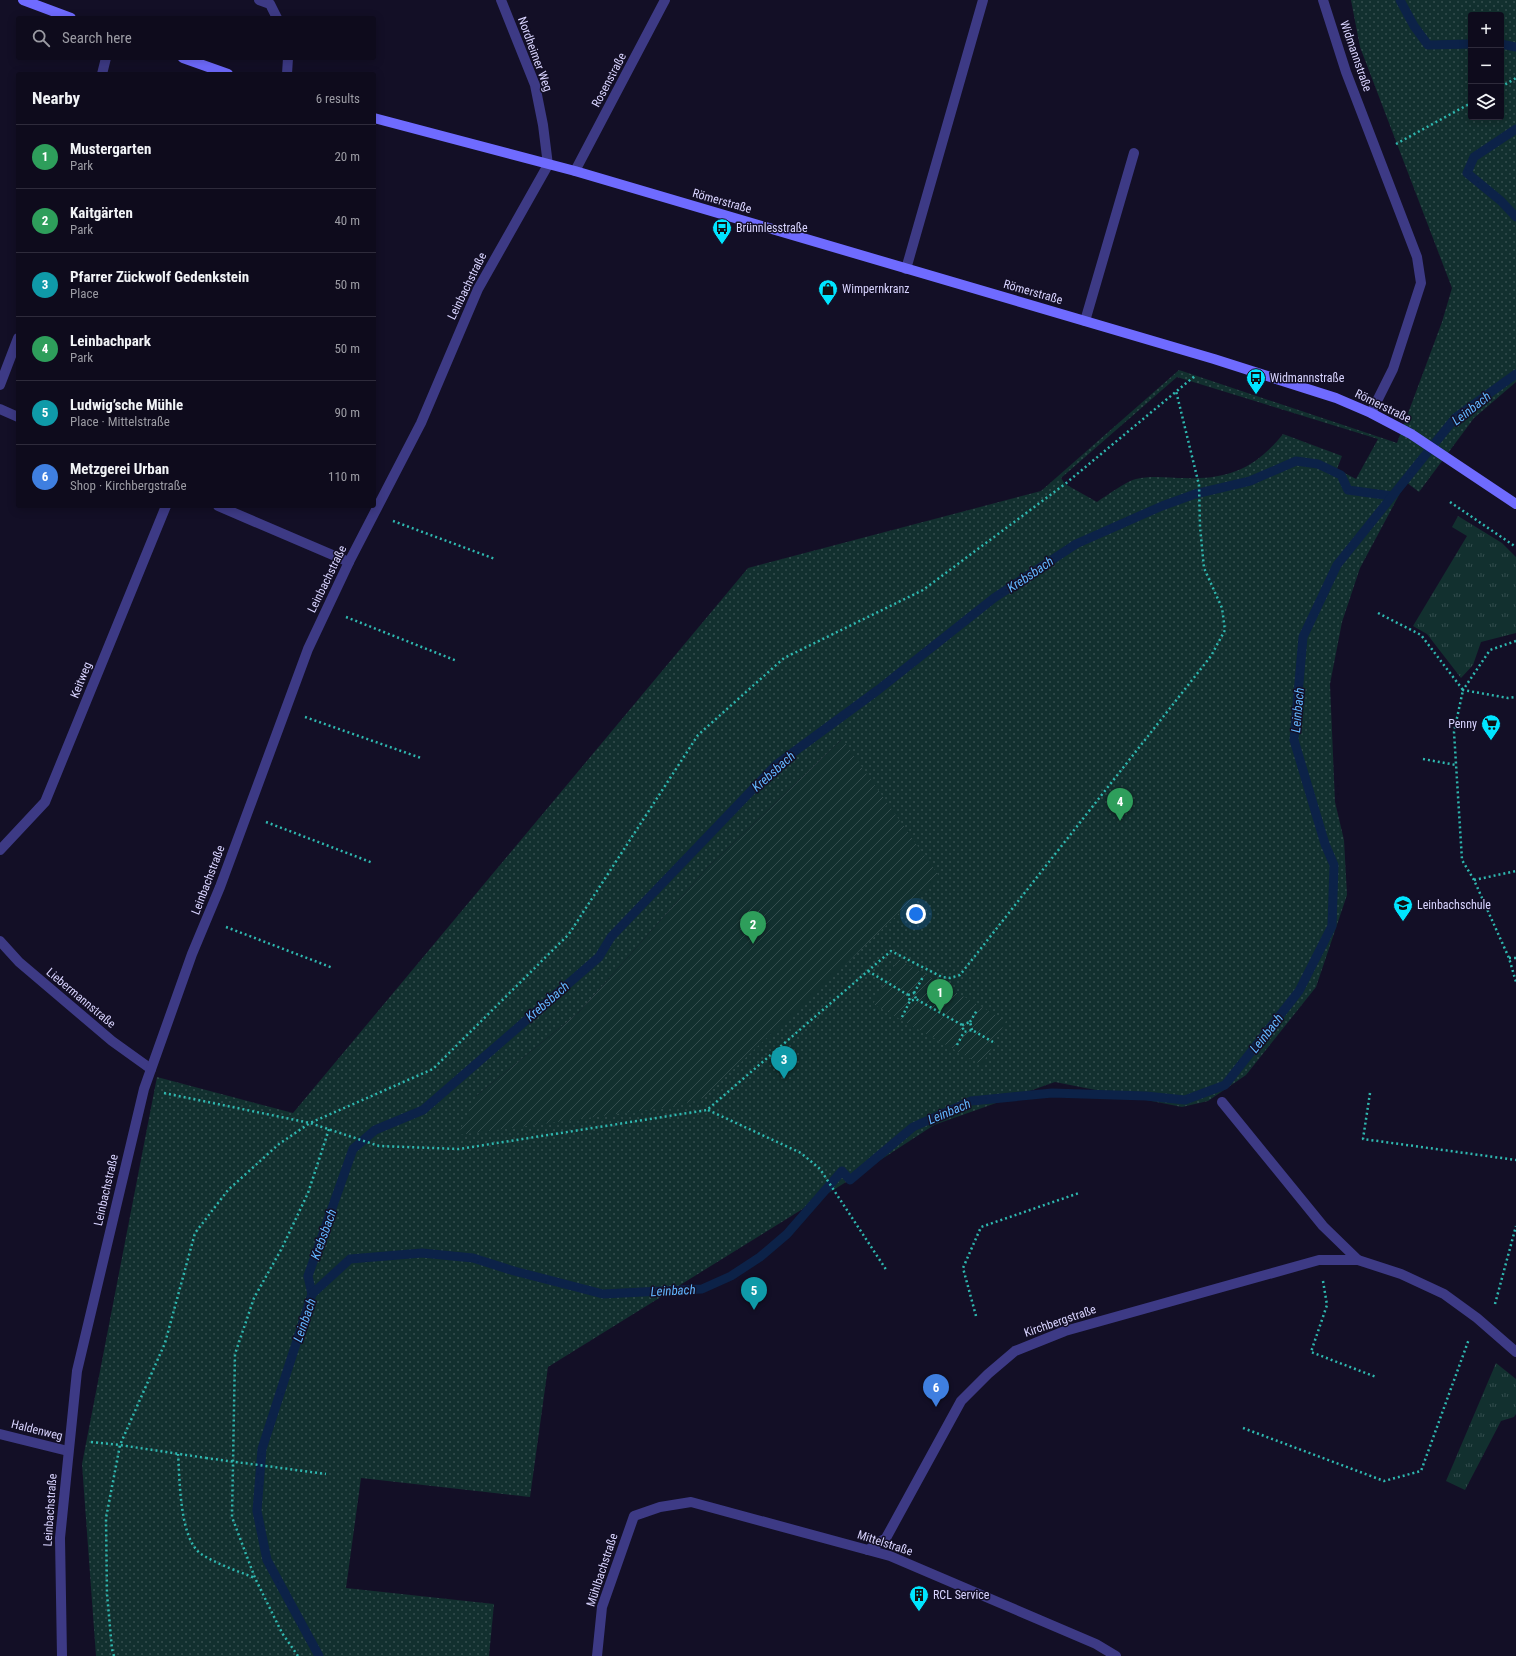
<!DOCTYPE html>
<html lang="en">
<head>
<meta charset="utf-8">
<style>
	:root { --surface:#0e0b1c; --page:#171425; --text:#f1f3f6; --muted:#9b9ba3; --line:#2e2b3b; --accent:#7c3aed }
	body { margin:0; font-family:"Roboto Condensed",sans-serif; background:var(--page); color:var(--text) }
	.controls { position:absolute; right:12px; top:12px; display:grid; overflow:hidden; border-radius:4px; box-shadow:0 2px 10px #0003 }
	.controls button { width:36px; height:36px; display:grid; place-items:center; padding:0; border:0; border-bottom:1px solid var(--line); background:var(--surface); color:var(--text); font:20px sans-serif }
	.you { position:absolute; left:916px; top:914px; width:14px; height:14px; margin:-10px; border:3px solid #fff; border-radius:50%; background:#1a73e8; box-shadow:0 0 0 6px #1a73e833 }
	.badge { display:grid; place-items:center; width:26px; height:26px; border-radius:50%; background:var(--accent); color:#fff; font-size:13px; font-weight:700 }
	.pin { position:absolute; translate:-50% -33px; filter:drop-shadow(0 1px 2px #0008) }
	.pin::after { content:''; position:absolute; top:21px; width:14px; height:12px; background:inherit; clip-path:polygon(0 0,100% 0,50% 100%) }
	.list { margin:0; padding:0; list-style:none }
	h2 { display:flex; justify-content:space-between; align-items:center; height:52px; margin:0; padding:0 16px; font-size:17px }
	h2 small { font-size:13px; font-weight:400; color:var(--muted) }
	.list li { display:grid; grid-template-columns:26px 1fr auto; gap:12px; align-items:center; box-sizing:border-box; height:64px; padding:0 16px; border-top:1px solid var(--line) }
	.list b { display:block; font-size:15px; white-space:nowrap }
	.list p { margin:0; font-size:13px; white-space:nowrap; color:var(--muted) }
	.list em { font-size:13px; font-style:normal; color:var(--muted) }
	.icon { flex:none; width:22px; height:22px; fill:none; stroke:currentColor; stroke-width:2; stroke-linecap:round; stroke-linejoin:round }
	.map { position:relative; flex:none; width:1516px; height:1656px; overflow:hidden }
	.search { position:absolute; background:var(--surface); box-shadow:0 2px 10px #0003; left:16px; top:16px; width:360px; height:44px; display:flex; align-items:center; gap:10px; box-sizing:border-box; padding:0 14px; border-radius:4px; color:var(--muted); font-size:15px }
	.panel { position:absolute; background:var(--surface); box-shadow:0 2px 10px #0003; left:16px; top:72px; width:360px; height:436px; border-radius:4px }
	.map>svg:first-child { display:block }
</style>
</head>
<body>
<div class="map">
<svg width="1516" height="1656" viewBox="0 0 1516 1656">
	<defs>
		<pattern id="grass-tufts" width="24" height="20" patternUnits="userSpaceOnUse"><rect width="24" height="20" fill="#12302f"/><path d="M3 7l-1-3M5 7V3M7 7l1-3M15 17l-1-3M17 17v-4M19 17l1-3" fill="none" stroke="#344d4e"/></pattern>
		<pattern id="park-dots" width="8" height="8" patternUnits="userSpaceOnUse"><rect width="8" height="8" fill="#12302f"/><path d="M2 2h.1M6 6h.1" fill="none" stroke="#344d4e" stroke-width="1.8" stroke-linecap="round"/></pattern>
		<pattern id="garden-furrows" width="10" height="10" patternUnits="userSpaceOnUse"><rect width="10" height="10" fill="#12302f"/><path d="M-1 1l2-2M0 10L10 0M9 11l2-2" fill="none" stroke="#344d4e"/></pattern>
	</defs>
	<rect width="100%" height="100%" fill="#130f26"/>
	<g fill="url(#grass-tufts)">
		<path d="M 1458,516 L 1502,543 L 1516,557 L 1516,633 L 1481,642 L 1473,665 L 1461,678 L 1427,634 L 1413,626 L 1467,536 L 1452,527 Z"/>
		<path d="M 1496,1363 L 1516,1379 L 1516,1414 L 1514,1417 L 1501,1421 L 1465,1490 L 1446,1481 Z"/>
	</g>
	<path fill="url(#park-dots)" fill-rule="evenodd" d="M 1351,0 L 1516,0 L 1516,382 L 1474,418 L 1419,492 L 1406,482 L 1360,568 L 1342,622 L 1330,684 L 1335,802 L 1344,840 L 1347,895 L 1316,987 L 1246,1075 L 1208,1101 L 1182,1107 L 1055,1082 L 934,1125 L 859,1174 L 548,1367 L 530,1497 L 361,1478 L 346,1588 L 494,1604 L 489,1656 L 96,1656 L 82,1464 L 157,1077 L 293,1113 L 748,568 L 1041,491 L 1179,370 L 1397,443 L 1442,322 L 1452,288 L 1360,47 ZM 1471,15 L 1501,15 L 1501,117 L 1471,117 ZM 1177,377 L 1378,439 L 1356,479 L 1337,469 L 1342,456 L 1283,434 C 1256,468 1228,480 1185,478 C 1169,478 1152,475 1136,479 C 1127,481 1106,496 1097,502 L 1065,484 L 1061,478 ZM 842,739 L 677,1106 L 476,1096 L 579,1012 L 707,868 Z"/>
	<g fill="url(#garden-furrows)">
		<path d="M 842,739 L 939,876 L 703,1098 L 677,1106 L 458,1135 L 476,1096 L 579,1012 L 707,868 Z"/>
		<path d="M 898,959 L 1006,1021 L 982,1065 L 873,1004 Z"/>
	</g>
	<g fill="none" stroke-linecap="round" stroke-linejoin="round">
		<g stroke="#0c2248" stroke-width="9">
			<path d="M 1400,0 L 1414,26 L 1428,45 L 1471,44"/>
			<path d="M 1501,44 L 1516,47"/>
			<path d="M 1516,129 L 1474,157 L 1467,173 L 1501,201 L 1516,217"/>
			<path d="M 312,1294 L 308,1276 L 353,1149 L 375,1130 L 423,1110 L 599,957 L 611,937 L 776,765 L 878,690 L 994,598 L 1076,544 L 1162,506 L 1195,494 L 1250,481 L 1296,461 L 1318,464 L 1341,475 L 1348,490 L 1392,496"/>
			<path d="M 319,1656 L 267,1560 L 257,1511 L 262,1449 L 312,1294 L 350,1259 L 422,1253 L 473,1258 L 514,1271 L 603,1294 L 702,1289 L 731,1276 L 760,1257 L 787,1234 L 842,1171 L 850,1180 L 913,1127 L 971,1101 L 1052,1093 L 1146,1096 L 1185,1100 L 1225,1085 L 1299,991 L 1332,926 L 1334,865 L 1325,844 L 1294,740 L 1303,637 L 1337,565 L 1455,418 L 1516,374"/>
		</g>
		<g stroke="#2fb8b0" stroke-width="2.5" stroke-dasharray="2 3" stroke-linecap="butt">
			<path d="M 1501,87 L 1516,78"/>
			<path d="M 1396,144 L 1471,103"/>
			<path d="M 1450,502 L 1516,547"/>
			<path d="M 393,521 L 495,559"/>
			<path d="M 1378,613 L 1421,635 L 1463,690 L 1454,732 L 1462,860 L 1474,880 L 1509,958 L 1516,982"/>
			<path d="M 346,617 L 457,661"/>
			<path d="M 1516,641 L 1490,650 L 1463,690 L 1508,698 L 1516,697"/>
			<path d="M 305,717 L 421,758"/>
			<path d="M 1423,759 L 1456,765"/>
			<path d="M 266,822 L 373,863"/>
			<path d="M 1474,880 L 1516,871"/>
			<path d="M 226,927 L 333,968"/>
			<path d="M 1509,958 L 1516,958"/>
			<path d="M 868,971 L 908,995 L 910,1001 L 916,999 L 962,1025 L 964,1032 L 972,1030 L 993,1042"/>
			<path d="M 914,993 L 923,977"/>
			<path d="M 908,995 L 914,993 L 916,999"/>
			<path d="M 902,1017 L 910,1001"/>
			<path d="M 970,1022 L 977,1010"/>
			<path d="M 962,1025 L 970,1022 L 972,1030"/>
			<path d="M 957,1045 L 964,1032"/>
			<path d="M 164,1093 L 310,1123 L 379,1146 L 459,1149 L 707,1110 L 891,951 L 942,977 L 950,978 L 960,975 L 1211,656 L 1225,630 L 1222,608 L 1204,568 L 1200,527 L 1199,485 L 1176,391"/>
			<path d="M 1370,1093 L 1363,1139 L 1516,1160"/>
			<path d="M 708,1110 L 801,1153 L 820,1169 L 887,1271"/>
			<path d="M 1323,1281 L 1327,1305 L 1311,1352 L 1376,1377"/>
			<path d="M 1495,1304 L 1516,1226"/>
			<path d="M 976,1316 L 963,1268 L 981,1227 L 1079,1193"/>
			<path d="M 1243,1428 L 1384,1481 L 1421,1471 L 1469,1339"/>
			<path d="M 91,1442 L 120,1445 L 206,1458"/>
			<path d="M 178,1454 C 180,1479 179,1538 201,1554 C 217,1564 237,1571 255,1578"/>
			<path d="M 114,1656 L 112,1649 L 107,1594 L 106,1518 L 120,1445 L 165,1343 L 195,1233 L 228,1190 L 279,1144 L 310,1123 L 433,1069 L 569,934 L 698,735 L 784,658 L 923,590 L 1065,484 L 1196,375"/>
			<path d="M 298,1656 L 282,1633 L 255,1578 L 232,1517 L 235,1354 L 254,1298 L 282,1248 L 308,1193 L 329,1129"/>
		</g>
		<g stroke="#3d3a85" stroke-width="10">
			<path d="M 1085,321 L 1134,153"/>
			<path d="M 1222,1102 L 1323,1226 L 1358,1260"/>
		</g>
		<g stroke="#3d3a85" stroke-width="10">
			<path d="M 259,0 L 270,4 L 277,18"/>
			<path d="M 1323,0 L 1346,72 L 1417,257 L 1421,283 L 1393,369 L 1371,413"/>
			<path d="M 102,74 L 106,58"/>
			<path d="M 287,74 L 288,58"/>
			<path d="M 575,171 L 665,0"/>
			<path d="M 906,269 L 983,0"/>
			<path d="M 0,385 L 18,338"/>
			<path d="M 0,409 L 18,417"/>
			<path d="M 218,506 L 349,562"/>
			<path d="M 0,850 L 45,802 L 166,506"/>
			<path d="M 0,941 L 19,962 L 112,1041 L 151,1069"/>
			<path d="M 0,1434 L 68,1451"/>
			<path d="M 868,1550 L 886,1538 L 961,1401 L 988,1374 L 1015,1351 L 1065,1331 L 1319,1260 L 1358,1260 L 1401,1274 L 1444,1294 L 1477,1318 L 1516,1352"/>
			<path d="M 62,1656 L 60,1538 L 77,1371 L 144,1089 L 192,954 L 220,887 L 308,649 L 349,562 L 421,423 L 478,289 L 548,165 L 543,125 L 535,85 L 501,0"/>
			<path d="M 597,1656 L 602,1607 L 634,1516 L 660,1507 L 691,1502 L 890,1556 L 1096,1644 L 1116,1656"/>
		</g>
		<g stroke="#6f6bff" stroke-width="10">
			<path d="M 23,0 L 71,18"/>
			<path d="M 183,58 L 228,74"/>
			<path d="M 374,118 L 575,171 L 1214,359 L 1336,398 L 1371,413 L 1411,434 L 1516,504"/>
		</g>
		<path stroke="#2fb8b0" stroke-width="2.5" stroke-dasharray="2 3" stroke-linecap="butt" d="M 206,1458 L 326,1474"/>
	</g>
	<defs>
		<g id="bus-pin" transform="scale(1)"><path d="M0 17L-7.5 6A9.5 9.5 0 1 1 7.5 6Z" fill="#00e5ff" stroke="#130f26"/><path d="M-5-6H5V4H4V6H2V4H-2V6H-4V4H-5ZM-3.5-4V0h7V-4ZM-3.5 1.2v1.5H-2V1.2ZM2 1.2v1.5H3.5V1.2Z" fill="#111"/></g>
		<g id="shop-pin" transform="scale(1)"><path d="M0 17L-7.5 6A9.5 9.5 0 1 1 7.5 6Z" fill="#00e5ff" stroke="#130f26"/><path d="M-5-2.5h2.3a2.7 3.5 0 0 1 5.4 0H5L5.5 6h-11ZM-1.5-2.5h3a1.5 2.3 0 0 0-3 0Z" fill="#111"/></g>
		<g id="supermarket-pin" transform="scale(1)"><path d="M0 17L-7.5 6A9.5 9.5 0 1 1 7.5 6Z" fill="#00e5ff" stroke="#130f26"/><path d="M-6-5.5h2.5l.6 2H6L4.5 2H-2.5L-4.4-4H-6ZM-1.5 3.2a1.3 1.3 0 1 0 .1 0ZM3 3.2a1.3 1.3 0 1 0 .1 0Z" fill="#111"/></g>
		<g id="school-pin" transform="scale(1)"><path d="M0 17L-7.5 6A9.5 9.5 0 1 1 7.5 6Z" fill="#00e5ff" stroke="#130f26"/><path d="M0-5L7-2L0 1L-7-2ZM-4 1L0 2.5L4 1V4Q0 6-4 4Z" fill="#111"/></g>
		<g id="building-pin" transform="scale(1)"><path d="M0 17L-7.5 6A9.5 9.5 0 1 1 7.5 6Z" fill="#00e5ff" stroke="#130f26"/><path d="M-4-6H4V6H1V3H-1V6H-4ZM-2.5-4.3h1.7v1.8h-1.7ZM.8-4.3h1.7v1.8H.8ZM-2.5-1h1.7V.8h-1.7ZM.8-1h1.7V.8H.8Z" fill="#111"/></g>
	</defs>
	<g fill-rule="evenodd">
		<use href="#bus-pin" x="722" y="228"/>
		<use href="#shop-pin" x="828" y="289"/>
		<use href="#bus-pin" x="1256" y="378"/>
		<use href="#supermarket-pin" x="1491" y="724"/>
		<use href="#school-pin" x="1403" y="905"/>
		<use href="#building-pin" x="919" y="1595"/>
	</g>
	<g text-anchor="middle" stroke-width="3" stroke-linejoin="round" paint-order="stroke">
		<g font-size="12" fill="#d9d4ff" stroke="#130f26">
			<text transform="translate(535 54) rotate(70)" y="4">Nordheimer Weg</text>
			<text transform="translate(1356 56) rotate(71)" y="4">Widmannstraße</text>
			<text transform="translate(609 80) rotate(-62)" y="4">Rosenstraße</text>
			<text transform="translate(722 201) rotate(16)" y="4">Römerstraße</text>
			<text transform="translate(467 286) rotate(-64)" y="4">Leinbachstraße</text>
			<text transform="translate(1033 292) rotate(16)" y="4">Römerstraße</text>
			<text transform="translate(1383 406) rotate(26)" y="4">Römerstraße</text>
			<text transform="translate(327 579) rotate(-64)" y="4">Leinbachstraße</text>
			<text transform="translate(81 680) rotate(-68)" y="4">Keitweg</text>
			<text transform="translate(208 880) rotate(-69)" y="4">Leinbachstraße</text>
			<text transform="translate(81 998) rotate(40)" y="4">Liebermannstraße</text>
			<text transform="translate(106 1190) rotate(-77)" y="4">Leinbachstraße</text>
			<text transform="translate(1060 1321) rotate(-19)" y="4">Kirchbergstraße</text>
			<text transform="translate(37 1430) rotate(14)" y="4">Haldenweg</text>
			<text transform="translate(50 1510) rotate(-86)" y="4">Leinbachstraße</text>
			<text transform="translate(885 1543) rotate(18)" y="4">Mittelstraße</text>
			<text transform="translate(602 1570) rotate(-72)" y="4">Mühlbachstraße</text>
		</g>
		<g font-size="12" fill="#d9d4ff" stroke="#130f26" text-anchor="start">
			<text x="736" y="232">Brünnlesstraße</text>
			<text x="842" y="293">Wimpernkranz</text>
			<text x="1270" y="382">Widmannstraße</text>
			<text x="1477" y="728" text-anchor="end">Penny</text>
			<text x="1417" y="909">Leinbachschule</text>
			<text x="933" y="1599">RCL Service</text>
		</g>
		<g font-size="13" font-style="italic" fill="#62b6ff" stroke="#130f26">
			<text transform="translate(1471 408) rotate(-38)" y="5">Leinbach</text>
			<text transform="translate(1030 574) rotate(-34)" y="5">Krebsbach</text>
			<text transform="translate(1297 710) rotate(-85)" y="5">Leinbach</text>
			<text transform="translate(773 771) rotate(-42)" y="5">Krebsbach</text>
			<text transform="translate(547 1001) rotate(-41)" y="5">Krebsbach</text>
			<text transform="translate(1266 1033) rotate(-52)" y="5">Leinbach</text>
			<text transform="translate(949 1111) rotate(-23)" y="5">Leinbach</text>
			<text transform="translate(323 1234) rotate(-70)" y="5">Krebsbach</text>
			<text transform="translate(673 1290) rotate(-3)" y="5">Leinbach</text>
			<text transform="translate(304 1320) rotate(-71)" y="5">Leinbach</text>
		</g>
	</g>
</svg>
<div class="controls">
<button>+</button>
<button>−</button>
<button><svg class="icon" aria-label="layers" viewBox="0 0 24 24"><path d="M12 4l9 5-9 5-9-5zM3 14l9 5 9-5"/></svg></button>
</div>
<div class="you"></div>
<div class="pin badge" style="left:940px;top:1012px;background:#2e9e5b">1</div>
<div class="pin badge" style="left:753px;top:944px;background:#2e9e5b">2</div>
<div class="pin badge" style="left:784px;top:1079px;background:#0f9aa8">3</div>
<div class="pin badge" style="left:1120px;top:821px;background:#2e9e5b">4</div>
<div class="pin badge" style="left:754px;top:1310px;background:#0f9aa8">5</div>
<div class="pin badge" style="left:936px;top:1407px;background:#3f7fe0">6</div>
<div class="search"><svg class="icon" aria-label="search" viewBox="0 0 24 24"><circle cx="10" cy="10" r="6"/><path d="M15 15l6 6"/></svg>Search here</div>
<section class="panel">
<h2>Nearby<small>6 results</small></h2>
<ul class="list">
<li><span class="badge" style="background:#2e9e5b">1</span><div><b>Mustergarten</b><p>Park</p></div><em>20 m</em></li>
<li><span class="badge" style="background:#2e9e5b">2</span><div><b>Kaitgärten</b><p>Park</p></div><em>40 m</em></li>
<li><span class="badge" style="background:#0f9aa8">3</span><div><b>Pfarrer Zückwolf Gedenkstein</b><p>Place</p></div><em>50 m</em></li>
<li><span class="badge" style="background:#2e9e5b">4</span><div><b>Leinbachpark</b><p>Park</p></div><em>50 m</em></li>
<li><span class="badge" style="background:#0f9aa8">5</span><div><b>Ludwig’sche Mühle</b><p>Place · Mittelstraße</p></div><em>90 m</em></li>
<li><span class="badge" style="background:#3f7fe0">6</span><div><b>Metzgerei Urban</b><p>Shop · Kirchbergstraße</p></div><em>110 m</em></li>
</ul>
</section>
</div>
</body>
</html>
